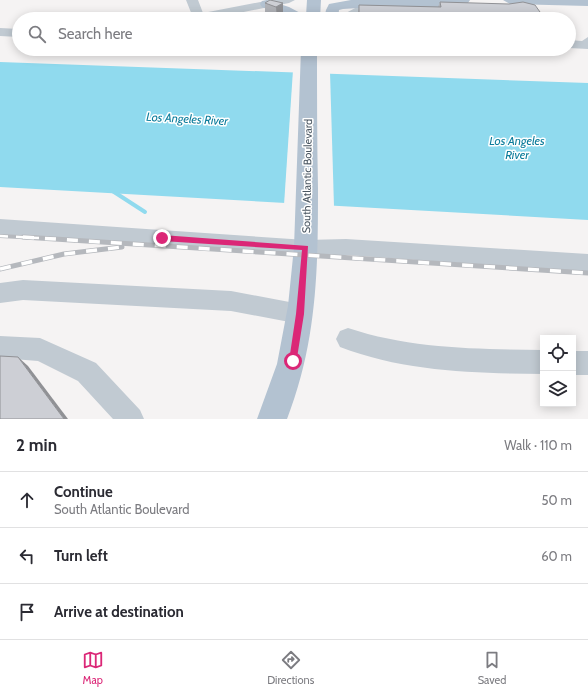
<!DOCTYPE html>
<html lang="en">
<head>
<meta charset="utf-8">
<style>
	:root { --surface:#fff; --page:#f7f7f7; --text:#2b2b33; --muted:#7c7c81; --line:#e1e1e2; --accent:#db2777 }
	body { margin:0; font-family:Cabin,sans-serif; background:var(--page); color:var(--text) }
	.controls { position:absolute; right:12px; bottom:12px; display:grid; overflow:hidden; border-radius:0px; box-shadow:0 2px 10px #0003 }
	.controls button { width:36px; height:36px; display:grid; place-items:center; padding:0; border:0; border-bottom:1px solid var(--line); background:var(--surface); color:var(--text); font:20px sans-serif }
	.stop { position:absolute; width:12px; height:12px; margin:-9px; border:3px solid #db2777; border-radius:50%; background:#fff }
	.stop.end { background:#db2777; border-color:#fff; box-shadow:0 1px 4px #0008 }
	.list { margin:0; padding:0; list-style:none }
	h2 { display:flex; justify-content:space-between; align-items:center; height:52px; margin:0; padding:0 16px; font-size:17px }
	h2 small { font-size:13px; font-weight:400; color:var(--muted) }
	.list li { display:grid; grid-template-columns:26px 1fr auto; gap:12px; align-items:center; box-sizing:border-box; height:56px; padding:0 16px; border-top:1px solid var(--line) }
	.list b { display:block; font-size:15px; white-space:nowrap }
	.list p { margin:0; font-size:13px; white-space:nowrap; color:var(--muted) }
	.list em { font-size:13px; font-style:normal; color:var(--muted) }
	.icon { flex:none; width:22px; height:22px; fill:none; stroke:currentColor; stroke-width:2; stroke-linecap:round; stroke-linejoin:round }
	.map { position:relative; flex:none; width:588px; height:419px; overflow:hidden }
	.search { position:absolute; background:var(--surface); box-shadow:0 2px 10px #0003; left:12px; right:12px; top:12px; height:44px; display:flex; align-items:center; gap:10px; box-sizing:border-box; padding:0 14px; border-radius:22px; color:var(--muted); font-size:15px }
	.sheet { height:220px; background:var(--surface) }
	nav { display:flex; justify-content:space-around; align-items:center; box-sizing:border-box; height:56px; border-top:1px solid var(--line); background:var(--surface); font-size:11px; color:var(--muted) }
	nav a { display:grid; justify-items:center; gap:2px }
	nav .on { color:var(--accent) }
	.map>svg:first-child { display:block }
</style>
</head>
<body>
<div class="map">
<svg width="588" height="419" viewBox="0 0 588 419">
	<rect width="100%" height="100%" fill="#f5f3f3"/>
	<path fill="#90daee" d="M 0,62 L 588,83 L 588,220 L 0,187 Z"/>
	<path fill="#f5f3f3" d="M 293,70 L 330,72 L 334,207 L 284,205 Z"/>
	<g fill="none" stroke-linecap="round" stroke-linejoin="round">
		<path stroke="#90daee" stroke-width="4" d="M 111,190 L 145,212"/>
		<g fill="#c1cad2" fill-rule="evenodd">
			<path d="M 186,0 L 198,0 L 203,13 L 271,0 L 295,0 L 289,3 L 209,19 L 184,19 L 186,16 L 192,15 Z"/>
			<path d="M 357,7 L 383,8 L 389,12 L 383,16 L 359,15 L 354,19 L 342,19 L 344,14 Z"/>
			<path d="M 0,28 L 19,29 L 19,37 L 0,36 Z"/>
			<path d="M 588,37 L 588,49 L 569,48 L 569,40 L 582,41 Z"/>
			<path d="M 0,219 L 306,240 L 346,239 L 588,254 L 588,272 L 346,255 L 306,256 L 0,235 Z"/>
			<path d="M 23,280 L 231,291 L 300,304 L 308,307 L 311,314 L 308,321 L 300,324 L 231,311 L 23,300 L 0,303 L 0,283 Z"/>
			<path d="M 348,328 C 411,349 477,349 543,350 L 543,374 C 474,373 405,372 340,347 L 336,339 L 340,331 Z"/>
			<path d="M 0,336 L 40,338 L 96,363 L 140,410 L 144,419 L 113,419 L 78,381 L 38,361 L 0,358 Z"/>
			<rect x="573" y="351" width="15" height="24"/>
		</g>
		<g fill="#b3c2d1" fill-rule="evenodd">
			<path d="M 267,0 L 289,7 L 306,16 L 307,0 L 321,0 L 320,19 L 291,19 L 262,7 L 260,4 L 262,1 Z"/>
			<path d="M 351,0 L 470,0 L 468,3 L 452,8 L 390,6 L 343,9 L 339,10 L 338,19 L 324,19 L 326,10 L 329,4 Z"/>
			<path d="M 503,0 L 588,0 L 588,6 L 510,4 Z"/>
			<path d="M 301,49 L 317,49 C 317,96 317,142 318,189 C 318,271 317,341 287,419 L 257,419 L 277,364 L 288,306 L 294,247 Z"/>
		</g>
		<g stroke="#b5b8bd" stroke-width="4">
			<path id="rail-far1" d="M 0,236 L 39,238"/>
		</g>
		<g stroke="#b5b8bd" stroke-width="5">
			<g id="rail">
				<path d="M 23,237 L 588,273"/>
				<path d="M 0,269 L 64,254 L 122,247"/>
			</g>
		</g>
		<use href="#rail-far1" stroke="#fff" stroke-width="2.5" stroke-dasharray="8" stroke-linecap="butt"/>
		<use href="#rail" stroke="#fff" stroke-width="3.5" stroke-dasharray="11" stroke-linecap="butt"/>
	</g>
	<g fill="#b0b2b7">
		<path d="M 440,2 L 545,19 L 358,19 L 359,5 L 438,7 Z"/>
		<path d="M 265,3 L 283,3 L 283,16 L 280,18 L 265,16 Z"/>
	</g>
	<g fill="#909195">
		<path d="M 283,3 L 283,16 L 280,18 L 280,19 L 277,19 L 276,7 Z"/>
		<path d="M 18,357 L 28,366 L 68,419 L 64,419 Z"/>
	</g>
	<g fill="#cdcfd5" stroke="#909195">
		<path d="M 270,0 L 283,3 L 276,7 L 265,3 Z"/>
		<path d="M 440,2 L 509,4 L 523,2 L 535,5 L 545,19 L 445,19 L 444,18 L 429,18 L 430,19 L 359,19 L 359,5 L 441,7 Z"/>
		<path d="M 257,16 L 280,17 L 280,19 L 256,19 Z"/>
		<path d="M 0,356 L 18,357 L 64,419 L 0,419 Z"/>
	</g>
	<path fill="#db2777" d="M 162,235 L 308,246 L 304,314 L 296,364 L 290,364 L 289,361 L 296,314 L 302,250 L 162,241 L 158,238 Z"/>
	<g text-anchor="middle" stroke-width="3" stroke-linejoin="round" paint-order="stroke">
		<g font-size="11" fill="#4a5661" stroke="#fff">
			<text transform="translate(307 176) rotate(-89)" y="4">South Atlantic Boulevard</text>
		</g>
		<g font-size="12" font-style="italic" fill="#0c7c9b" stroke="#fff">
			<text transform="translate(187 119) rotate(3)" y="4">Los Angeles River</text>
			<text x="517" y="145">Los Angeles<tspan x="517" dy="14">River</tspan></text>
		</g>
	</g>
</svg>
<div class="controls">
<button><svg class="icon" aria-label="locate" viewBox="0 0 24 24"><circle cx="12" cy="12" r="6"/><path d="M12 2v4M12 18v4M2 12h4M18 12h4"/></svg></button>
<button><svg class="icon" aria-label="layers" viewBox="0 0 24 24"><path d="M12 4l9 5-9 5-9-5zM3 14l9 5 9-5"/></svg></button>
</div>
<div class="stop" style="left:293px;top:361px"></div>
<div class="stop end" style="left:162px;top:238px"></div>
<div class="search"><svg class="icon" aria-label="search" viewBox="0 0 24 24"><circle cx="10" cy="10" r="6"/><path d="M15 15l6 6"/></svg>Search here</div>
</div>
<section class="sheet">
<h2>2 min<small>Walk · 110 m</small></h2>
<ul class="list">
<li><svg class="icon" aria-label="ahead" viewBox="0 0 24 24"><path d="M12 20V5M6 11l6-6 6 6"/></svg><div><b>Continue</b><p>South Atlantic Boulevard</p></div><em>50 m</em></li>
<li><svg class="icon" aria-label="left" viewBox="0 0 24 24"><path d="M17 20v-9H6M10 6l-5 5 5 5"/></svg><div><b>Turn left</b></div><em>60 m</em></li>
<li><svg class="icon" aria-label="arrive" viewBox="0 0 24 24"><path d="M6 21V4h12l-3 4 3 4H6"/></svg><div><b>Arrive at destination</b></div></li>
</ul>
</section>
<nav>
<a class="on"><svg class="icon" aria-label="map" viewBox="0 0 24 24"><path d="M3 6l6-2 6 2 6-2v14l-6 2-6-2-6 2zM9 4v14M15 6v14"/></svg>Map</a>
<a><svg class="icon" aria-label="directions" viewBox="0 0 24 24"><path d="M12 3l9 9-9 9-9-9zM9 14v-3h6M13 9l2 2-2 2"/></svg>Directions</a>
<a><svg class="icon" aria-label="saved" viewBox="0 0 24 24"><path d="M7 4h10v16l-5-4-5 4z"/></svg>Saved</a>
</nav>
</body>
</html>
